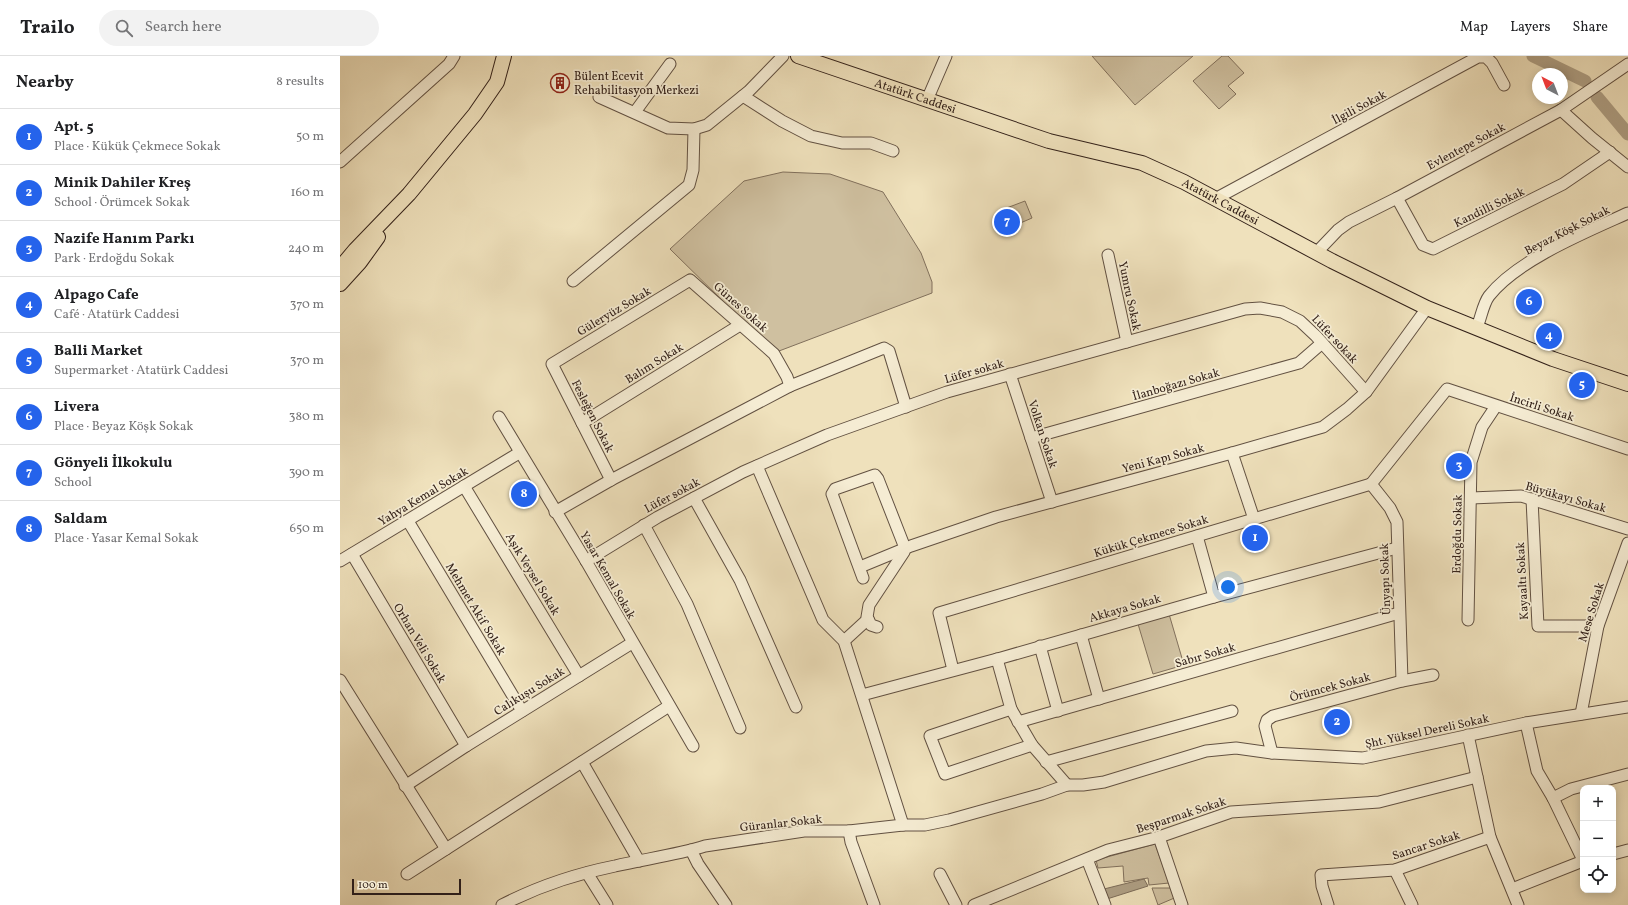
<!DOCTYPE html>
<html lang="en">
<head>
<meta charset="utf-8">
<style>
	:root { --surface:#fff; --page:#f2f2f2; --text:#202124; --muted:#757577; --line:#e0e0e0; --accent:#2563eb }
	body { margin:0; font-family:Vollkorn,serif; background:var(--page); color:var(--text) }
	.controls { position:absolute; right:12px; bottom:12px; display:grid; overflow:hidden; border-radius:8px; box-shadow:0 2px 10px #0003 }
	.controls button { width:36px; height:36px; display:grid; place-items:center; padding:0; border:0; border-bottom:1px solid var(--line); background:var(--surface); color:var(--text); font:20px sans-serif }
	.compass { position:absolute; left:1192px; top:12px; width:36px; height:36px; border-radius:50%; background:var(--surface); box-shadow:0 2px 10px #0003; rotate:318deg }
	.scale { position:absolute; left:12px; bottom:10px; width:109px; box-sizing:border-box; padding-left:4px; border:2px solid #332119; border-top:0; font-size:11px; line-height:14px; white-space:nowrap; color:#332119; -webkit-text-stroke:3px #f5ecd3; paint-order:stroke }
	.you { position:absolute; left:888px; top:531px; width:14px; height:14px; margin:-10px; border:3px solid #fff; border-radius:50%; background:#1a73e8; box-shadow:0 0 0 6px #1a73e833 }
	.badge { display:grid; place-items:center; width:26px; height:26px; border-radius:50%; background:var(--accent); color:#fff; font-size:13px; font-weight:700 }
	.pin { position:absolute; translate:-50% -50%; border:2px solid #fff; box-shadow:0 1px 4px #0006 }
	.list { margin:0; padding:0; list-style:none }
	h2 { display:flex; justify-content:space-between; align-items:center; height:52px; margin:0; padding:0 16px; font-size:17px }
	h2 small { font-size:13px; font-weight:400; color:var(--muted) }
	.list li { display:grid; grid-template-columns:26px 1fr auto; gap:12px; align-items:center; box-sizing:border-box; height:56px; padding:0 16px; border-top:1px solid var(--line) }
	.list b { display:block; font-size:15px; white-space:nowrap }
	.list p { margin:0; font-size:13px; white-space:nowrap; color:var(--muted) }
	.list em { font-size:13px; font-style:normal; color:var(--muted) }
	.icon { flex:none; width:22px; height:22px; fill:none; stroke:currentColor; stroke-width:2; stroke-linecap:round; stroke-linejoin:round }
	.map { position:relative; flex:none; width:1288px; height:849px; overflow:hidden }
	header { display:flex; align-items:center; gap:24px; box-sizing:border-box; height:56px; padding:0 20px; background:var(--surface); border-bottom:1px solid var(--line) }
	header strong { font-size:19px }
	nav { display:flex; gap:22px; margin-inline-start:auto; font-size:14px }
	.search { width:280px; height:36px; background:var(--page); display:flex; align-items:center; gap:10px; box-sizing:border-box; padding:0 14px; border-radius:22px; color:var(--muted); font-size:15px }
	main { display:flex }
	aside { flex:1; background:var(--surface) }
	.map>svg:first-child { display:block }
</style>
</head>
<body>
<header>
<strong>Trailo</strong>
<div class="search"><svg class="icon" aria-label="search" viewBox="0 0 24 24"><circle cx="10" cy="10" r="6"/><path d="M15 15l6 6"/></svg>Search here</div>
<nav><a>Map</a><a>Layers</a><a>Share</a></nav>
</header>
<main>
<aside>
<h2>Nearby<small>8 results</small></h2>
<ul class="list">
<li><span class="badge">1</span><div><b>Apt. 5</b><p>Place · Kükük Çekmece Sokak</p></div><em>50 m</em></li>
<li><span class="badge">2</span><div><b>Minik Dahiler Kreş</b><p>School · Örümcek Sokak</p></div><em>160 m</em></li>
<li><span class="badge">3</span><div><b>Nazife Hanım Parkı</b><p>Park · Erdoğdu Sokak</p></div><em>240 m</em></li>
<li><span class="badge">4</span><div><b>Alpago Cafe</b><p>Café · Atatürk Caddesi</p></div><em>370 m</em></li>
<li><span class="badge">5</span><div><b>Balli Market</b><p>Supermarket · Atatürk Caddesi</p></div><em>370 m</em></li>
<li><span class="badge">6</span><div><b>Livera</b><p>Place · Beyaz Köşk Sokak</p></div><em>380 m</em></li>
<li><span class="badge">7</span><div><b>Gönyeli İlkokulu</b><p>School</p></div><em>390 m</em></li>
<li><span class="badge">8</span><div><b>Saldam</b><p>Place · Yasar Kemal Sokak</p></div><em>650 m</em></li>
</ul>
</aside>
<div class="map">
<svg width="1288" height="849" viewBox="0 0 1288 849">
	<rect width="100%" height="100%" fill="#efe1bc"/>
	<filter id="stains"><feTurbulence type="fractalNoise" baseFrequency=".005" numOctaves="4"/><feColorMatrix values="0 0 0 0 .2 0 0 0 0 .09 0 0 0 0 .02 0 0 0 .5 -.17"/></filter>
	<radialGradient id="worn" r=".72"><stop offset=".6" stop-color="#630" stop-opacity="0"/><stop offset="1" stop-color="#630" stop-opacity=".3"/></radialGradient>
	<g fill="#cfc0a0" stroke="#81705c">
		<path d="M 752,0 L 853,0 L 795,49 Z"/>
		<path d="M 882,0 L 888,0 L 904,17 L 888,30 L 896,38 L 879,53 L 853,25 Z"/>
		<path d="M 443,116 L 490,118 L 543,136 L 581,197 L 592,226 L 592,237 L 439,295 L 392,254 L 330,193 L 404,125 Z"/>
		<path d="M 685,145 L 692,162 L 671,171 L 664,153 Z"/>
		<path d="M 829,558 L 844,609 L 813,618 L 798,568 Z"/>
		<path d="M 815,788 L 829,827 L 809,829 L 808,822 L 784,826 L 783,810 L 758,812 L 756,804 Z"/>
		<path d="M 812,832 L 836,832 L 839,840 L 818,849 Z"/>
	</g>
	<path fill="#afa085" stroke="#7d6d5a" d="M 804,823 L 808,830 L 767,843 L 764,833 Z"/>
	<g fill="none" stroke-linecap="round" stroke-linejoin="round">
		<g stroke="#afa085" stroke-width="13">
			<path d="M 1193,0 L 1245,25"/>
			<path d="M 1257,41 L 1288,78"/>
		</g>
		<g stroke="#625142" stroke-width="13">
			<g id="minor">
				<path d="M 403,40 L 442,65 L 471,80 L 502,87 L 531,87 L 553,95"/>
				<path d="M 259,41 L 328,72 L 354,73 L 367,69 L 409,35 L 443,0"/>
				<path d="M 587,44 L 606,0"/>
				<path d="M 1221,54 L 1252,82 L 1288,111"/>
				<path d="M 295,56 L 330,8"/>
				<path d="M 0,106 L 109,8 L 114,0"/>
				<path d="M 1057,142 L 1083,189 L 1093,193 L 1223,128 L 1270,96"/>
				<path d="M 875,143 L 1138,1 L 1146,1 L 1152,7 L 1164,29"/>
				<path d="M 977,196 L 998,174 L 1009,166 L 1057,142 L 1221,54 L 1288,8"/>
				<path d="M 768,199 L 787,286"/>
				<path d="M 233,225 L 349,129 L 353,114 L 354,73"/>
				<path d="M 1137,271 C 1141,262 1143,248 1149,240 C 1177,204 1246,176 1288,157"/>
				<path d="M 670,318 L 712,446"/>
				<path d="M 159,361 L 246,505 L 353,690"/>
				<path d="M 242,367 L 400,269"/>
				<path d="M 691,382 L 959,307 L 982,287"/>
				<path d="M 892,397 L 914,463"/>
				<path d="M 417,410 L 483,564 L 504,585 L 563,769"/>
				<path d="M 271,424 L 212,308 L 350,224 L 434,298 L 447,321 L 450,330 L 544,292 L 549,295 L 566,351"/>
				<path d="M 1031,428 L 1107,333 L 1288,393"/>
				<path d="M 1031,428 L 1050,452 L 1057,466 L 1062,625"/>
				<path d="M 124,430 L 239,620"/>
				<path d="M 354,442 L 400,524 L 456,651"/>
				<path d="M 1131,442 L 1181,440 L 1288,473"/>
				<path d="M 1192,443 L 1198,570 L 1258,570"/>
				<path d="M 215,456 L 271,424 L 450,330"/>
				<path d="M 68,465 L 182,655"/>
				<path d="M 304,469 L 347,548 L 400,672"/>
				<path d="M 857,480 L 874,541"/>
				<path d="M 12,498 L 126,690"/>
				<path d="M 0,505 L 179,397"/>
				<path d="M 246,505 L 318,461 L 403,416 L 487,379 L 607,336 L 905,253 L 920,252 L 942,256 L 960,265 L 976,280 L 1026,336"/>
				<path d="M 520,511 L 571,490 L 656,461 L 892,397 L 983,371 L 1007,353 L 1026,336 L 1087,252"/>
				<path d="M 523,522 L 492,438 L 495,433 L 535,419 L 538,423 L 565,492 L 564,496 L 529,549 L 527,561 L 531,569 L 537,571"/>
				<path d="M 1128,564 L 1131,406 L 1142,371 L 1156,350"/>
				<path d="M 741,579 L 759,643"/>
				<path d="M 504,585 L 528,563"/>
				<path d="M 700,590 L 718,655"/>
				<path d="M 657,603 L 671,653 L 692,689 L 727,729"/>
				<path d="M 613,614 L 599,557 L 1031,428"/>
				<path d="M 0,624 L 106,793"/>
				<path d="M 522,639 L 661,602 L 874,541 L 1057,492"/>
				<path d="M 671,653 L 590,680 L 605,718 L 692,689"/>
				<path d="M 1241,658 L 1258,570 L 1288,487"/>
				<path d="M 678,666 L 1059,557"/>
				<path d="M 1186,667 L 1197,715 L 1213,742 L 1243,804"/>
				<path d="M 1128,679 L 1150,781 L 1178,849"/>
				<path d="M 932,697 L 925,670 L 927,664 L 933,660 L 1062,625 L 1093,619"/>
				<path d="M 242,706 L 299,805"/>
				<path d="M 706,706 L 892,655"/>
				<path d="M 65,730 L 126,690 L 292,587"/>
				<path d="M 1213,742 L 1231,733 L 1288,718"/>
				<path d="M 509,775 L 511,786 L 534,849"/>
				<path d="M 819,781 L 842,849"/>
				<path d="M 351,794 L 358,808 L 386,849"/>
				<path d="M 1273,798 L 1288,794"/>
				<path d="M 747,803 L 765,849"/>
				<path d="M 1055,814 L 1072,849"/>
				<path d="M 247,817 L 267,849"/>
				<path d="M 67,818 L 329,650"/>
				<path d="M 600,818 L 616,849"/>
				<path d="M 1172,833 L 1243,805"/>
				<path d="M 162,849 C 197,831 235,818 275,810 C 305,803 336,799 365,790 L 464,775 L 509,775 L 563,769 L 585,769 L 609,764 L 702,738 L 727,729 L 743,729 L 764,726 L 866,695 L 896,692 L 932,697 L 1023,702 L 1186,667 L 1288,651"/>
				<path d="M 634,849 L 768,794 L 819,781 L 891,756 L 1039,746 L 1137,721"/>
				<path d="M 988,849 L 982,830 L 981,819 L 1055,814 L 1150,781"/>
			</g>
		</g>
		<g stroke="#332119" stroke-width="16">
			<g id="major">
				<path id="s1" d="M 458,0 L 709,85 L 802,107 L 844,126 L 992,205 L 1087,252 L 1213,303 L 1288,328"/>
				<path d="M 0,212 L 15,194 L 69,138 L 135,58 L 157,26 L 164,0"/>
				<path d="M 0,228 L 20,206 L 38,181"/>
			</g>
		</g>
		<use href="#minor" stroke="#f5ecd3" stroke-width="11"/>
		<use href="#major" stroke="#efe1bc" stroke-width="14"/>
	</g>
	<defs>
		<g id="building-ring" transform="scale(1)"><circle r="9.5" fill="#f5ecd3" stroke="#8f2418" stroke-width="1.5"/><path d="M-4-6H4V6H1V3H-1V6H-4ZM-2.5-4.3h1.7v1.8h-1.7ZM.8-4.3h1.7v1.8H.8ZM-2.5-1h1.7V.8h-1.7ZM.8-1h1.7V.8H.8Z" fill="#8f2418"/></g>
	</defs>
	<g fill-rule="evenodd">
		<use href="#building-ring" x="220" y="27"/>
	</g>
	<g text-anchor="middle" stroke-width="3.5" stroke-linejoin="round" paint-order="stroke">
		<g font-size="12" fill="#332119" stroke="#f5ecd3" text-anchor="start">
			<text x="234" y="24">Bülent Ecevit<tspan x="234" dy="14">Rehabilitasyon Merkezi</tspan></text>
		</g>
		<g font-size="12" fill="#332119" stroke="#f5ecd3">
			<text dy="4" stroke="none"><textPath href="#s1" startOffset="124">Atatürk Caddesi</textPath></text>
			<text transform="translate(1019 51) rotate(-28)" y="4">İlgili Sokak</text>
			<text transform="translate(1126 90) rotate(-28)" y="4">Evlentepe Sokak</text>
			<text dy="4" stroke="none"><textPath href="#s1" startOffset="448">Atatürk Caddesi</textPath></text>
			<text transform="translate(1149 151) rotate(-26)" y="4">Kandilli Sokak</text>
			<text transform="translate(1227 174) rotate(-27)" y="4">Beyaz Köşk Sokak</text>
			<text transform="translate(790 240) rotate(78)" y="4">Yumru Sokak</text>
			<text transform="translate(401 251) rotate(42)" y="4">Günes Sokak</text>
			<text transform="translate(274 255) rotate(-31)" y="4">Güleryüz Sokak</text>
			<text transform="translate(995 283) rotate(47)" y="4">Lüfer sokak</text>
			<text transform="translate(314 307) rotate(-32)" y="4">Balım Sokak</text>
			<text transform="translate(634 315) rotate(-16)" y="4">Lüfer sokak</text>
			<text transform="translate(836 328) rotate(-16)" y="4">İlanboğazı Sokak</text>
			<text transform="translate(1202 351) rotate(18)" y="4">İncirli Sokak</text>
			<text transform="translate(253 360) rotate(63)" y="4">Fesleğen Sokak</text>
			<text transform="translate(703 378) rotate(72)" y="4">Volkan Sokak</text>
			<text transform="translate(823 402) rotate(-15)" y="4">Yeni Kapı Sokak</text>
			<text transform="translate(332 439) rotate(-28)" y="4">Lüfer sokak</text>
			<text transform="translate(83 440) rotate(-31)" y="4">Yahya Kemal Sokak</text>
			<text transform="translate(1226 441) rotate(16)" y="4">Büyükayı Sokak</text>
			<text transform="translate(1117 478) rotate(-89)" y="4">Erdoğdu Sokak</text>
			<text transform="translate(811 480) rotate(-17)" y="4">Kükük Çekmece Sokak</text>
			<text transform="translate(193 518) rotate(59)" y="4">Aşık Veysel Sokak</text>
			<text transform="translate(268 519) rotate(60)" y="4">Yasar Kemal Sokak</text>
			<text transform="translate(1045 523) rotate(-92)" y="4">Ünyapı Sokak</text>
			<text transform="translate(1182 525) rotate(-93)" y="4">Kayaaltı Sokak</text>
			<text transform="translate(785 552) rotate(-16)" y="4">Akkaya Sokak</text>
			<text transform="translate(136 553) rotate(59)" y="4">Mehmet Akif Sokak</text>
			<text transform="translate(1251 556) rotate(-73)" y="4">Mese Sokak</text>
			<text transform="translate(80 587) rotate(59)" y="4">Orhan Veli Sokak</text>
			<text transform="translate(865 599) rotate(-16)" y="4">Sabır Sokak</text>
			<text transform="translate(990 631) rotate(-15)" y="4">Örümcek Sokak</text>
			<text transform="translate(189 635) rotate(-32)" y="4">Calıkuşu Sokak</text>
			<text transform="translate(1087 675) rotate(-12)" y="4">Şht. Yüksel Dereli Sokak</text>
			<text transform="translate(841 759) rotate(-18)" y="4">Beşparmak Sokak</text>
			<text transform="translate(441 767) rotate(-6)" y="4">Güranlar Sokak</text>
			<text transform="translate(1086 789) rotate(-18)" y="4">Sancar Sokak</text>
		</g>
	</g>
	<rect width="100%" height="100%" filter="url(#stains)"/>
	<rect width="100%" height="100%" fill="url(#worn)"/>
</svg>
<div class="controls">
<button>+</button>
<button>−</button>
<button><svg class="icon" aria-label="locate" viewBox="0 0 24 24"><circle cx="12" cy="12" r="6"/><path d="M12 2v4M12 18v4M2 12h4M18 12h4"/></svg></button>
</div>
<svg class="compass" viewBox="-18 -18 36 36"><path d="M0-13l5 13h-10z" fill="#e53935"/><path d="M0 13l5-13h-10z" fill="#757577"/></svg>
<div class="scale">100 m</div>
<div class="you"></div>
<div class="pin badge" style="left:915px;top:482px">1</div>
<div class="pin badge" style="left:997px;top:666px">2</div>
<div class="pin badge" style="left:1119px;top:410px">3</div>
<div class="pin badge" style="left:1209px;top:280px">4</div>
<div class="pin badge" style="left:1242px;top:329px">5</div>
<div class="pin badge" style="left:1189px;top:246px">6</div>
<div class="pin badge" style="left:667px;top:166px">7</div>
<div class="pin badge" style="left:184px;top:438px">8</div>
</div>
</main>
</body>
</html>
